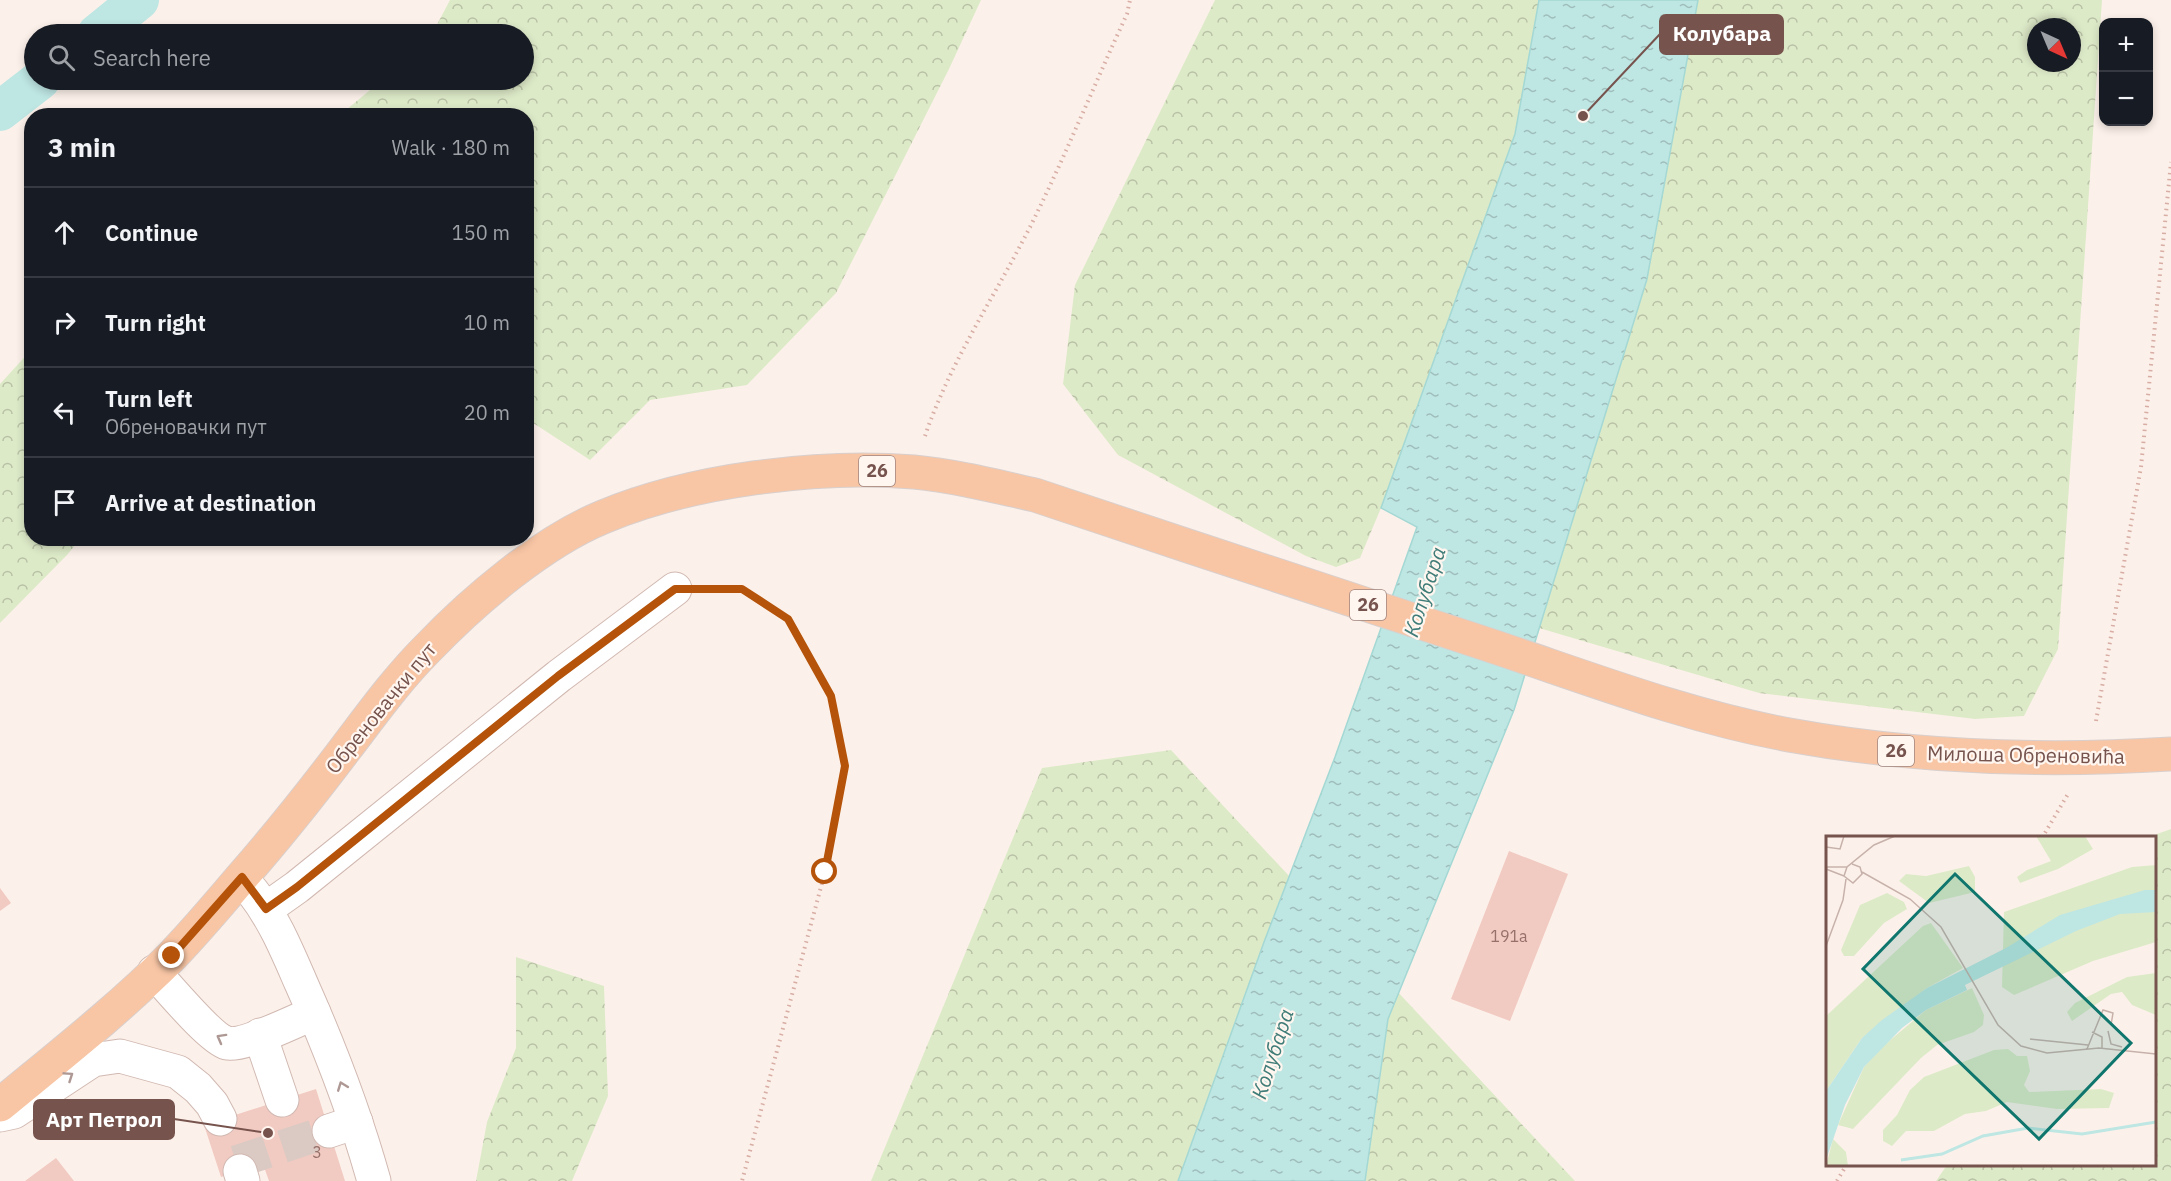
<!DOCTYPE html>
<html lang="en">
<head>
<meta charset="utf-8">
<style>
	:root { --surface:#171b24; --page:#20242c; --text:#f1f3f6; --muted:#9ea1a6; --line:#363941 }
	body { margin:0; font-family:"IBM Plex Sans",sans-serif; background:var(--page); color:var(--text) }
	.controls { position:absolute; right:18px; top:18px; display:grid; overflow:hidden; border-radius:12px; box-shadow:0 3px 9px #0003 }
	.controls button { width:54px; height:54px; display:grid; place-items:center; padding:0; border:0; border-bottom:2px solid var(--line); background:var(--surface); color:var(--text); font:30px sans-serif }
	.compass { position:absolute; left:2027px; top:18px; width:54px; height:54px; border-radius:50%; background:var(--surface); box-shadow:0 3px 9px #0003; rotate:136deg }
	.stop { position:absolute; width:18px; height:18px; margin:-14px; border:4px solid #b45309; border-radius:50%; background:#fff }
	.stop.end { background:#b45309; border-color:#fff; box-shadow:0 2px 6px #0008 }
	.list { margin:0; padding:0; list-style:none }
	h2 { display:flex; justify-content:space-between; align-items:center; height:78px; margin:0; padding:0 24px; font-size:26px }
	h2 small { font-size:20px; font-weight:400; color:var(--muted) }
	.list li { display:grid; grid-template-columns:39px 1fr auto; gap:18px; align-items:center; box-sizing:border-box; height:90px; padding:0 24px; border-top:2px solid var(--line) }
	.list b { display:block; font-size:22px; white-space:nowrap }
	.list p { margin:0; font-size:20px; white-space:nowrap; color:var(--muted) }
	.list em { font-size:20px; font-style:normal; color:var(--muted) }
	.icon { flex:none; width:33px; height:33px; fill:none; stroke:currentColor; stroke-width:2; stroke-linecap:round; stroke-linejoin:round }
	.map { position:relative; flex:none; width:2171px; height:1181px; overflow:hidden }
	.search { position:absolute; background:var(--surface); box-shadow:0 3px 9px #0003; left:24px; top:24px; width:510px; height:66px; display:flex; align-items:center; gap:15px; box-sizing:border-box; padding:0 21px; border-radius:33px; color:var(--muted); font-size:22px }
	.panel { position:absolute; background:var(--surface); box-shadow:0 3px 9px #0003; left:24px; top:108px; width:510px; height:438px; border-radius:24px }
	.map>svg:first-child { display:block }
</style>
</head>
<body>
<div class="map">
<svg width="2171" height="1181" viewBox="0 0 2171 1181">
	<defs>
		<pattern id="forest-crowns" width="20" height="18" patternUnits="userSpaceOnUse" patternTransform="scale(1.5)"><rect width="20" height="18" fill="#ddeac8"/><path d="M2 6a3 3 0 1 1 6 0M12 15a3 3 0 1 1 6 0" fill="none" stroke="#b8c0a5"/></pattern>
		<pattern id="water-ripples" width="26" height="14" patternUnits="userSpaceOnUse" patternTransform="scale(1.5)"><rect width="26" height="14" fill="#bee6e3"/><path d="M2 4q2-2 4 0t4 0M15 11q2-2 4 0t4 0" fill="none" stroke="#9fbdba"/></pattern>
	</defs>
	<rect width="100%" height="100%" fill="#fcf1ea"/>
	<g fill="url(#forest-crowns)" fill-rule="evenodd">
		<path d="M 450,0 L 981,0 L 949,69 L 836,293 L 747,385 L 650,400 L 590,460 L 527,419 L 526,116 L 340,115 L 382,80 L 524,80 L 524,34 L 432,34 Z"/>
		<path d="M 1215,0 L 1539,0 L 1515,134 L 1381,508 L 1360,558 L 1336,567 L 1306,556 L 1118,455 L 1063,384 L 1075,285 Z"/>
		<path d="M 1698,0 L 2102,0 L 2058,649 L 2024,716 L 1975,719 L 1759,693 L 1539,628 L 1647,279 ZM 2036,27 L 2072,27 L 2072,63 L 2036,63 Z"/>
		<path d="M 31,350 L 32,538 L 80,539 L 67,555 L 0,623 L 0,384 Z"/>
		<path d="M 1171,750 L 1575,1181 L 871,1181 L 1042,768 Z"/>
		<path d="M 2171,829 L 2171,1181 L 1936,1181 L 1947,1165 L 2154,1164 L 2154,837 L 2157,834 Z"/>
		<path d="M 516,957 L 604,986 L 608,1096 L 572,1181 L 476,1181 L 487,1122 L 516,1048 Z"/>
	</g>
	<path fill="url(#water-ripples)" stroke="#a4d8d4" stroke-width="1.5" d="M 1539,0 L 1698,0 L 1647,279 L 1514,710 L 1388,1019 L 1365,1181 L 1178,1181 L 1264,942 L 1335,757 L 1417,527 L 1381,508 L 1515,134 Z"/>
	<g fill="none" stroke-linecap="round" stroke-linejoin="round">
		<g stroke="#bee6e3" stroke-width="40">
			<path d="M 97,34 L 139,0"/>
			<path d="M 0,111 L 40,80"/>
		</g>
	</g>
	<g fill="#f1cac2">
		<path d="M 1509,851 L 1568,874 L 1510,1021 L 1451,999 Z"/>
		<path d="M 0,888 L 11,903 L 0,911 Z"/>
		<path d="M 316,1089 L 345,1181 L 269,1181 L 263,1164 L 221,1177 L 204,1125 Z"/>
		<path d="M 56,1158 L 74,1181 L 25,1181 Z"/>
	</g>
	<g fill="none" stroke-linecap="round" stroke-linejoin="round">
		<path stroke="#dbcac3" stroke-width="33" stroke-dasharray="33 16" stroke-linecap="butt" d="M 236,1162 L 329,1131"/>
		<g stroke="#d1b9b2" stroke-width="35">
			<g id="minor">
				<path d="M 252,891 C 274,919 287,951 301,983 C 330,1048 355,1113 374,1181"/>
				<path d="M 266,909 L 297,887 L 559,676 L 675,589"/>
				<path d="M 154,972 C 168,987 211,1039 227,1043 C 243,1047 297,1020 314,1013"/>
				<path d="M 260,1035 L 282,1100"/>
				<path d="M 0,1115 L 14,1112 L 93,1060 L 120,1056 L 178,1072 L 198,1088 L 212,1104 L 220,1119"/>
				<path d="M 329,1131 L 356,1122"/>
				<path d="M 240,1171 L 243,1181"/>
			</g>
		</g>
		<g stroke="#d9cfcd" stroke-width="35">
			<path id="major" d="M 0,1105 C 58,1057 118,1010 171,957 C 195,932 218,905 240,879 C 277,837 312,793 346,748 C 372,714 397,679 428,648 C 473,601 542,542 603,517 C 691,480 819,464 914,472 C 955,476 995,486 1035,495 C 1186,546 1338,595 1489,645 C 1588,678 1686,716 1789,735 C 1916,758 2042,762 2171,754"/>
		</g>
		<g stroke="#d7ada4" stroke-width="4" stroke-dasharray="1.5 4.5" stroke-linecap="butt">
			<path d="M 925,436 C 950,362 995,296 1030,227 C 1065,157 1094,85 1127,14 L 1130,0"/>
			<path d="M 710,589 L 742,589 L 788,619 L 831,696 L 845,766 L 825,872 L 742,1181"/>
			<path d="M 2096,721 L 2141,467 L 2171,162"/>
			<path d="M 2042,838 L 2068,794"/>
			<path d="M 1837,1181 L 1847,1164"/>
		</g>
		<use href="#minor" stroke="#fff" stroke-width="33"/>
		<use href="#major" stroke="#f8c6a5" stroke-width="33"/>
	</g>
	<defs><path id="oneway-chevron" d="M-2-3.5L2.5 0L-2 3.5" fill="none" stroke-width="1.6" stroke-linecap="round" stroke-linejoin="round" transform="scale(1.5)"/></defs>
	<g stroke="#ad9894">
		<use href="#oneway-chevron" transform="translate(221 1038) rotate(-151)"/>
		<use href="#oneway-chevron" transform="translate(69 1076) rotate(-34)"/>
		<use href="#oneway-chevron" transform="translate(342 1086) rotate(-111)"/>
	</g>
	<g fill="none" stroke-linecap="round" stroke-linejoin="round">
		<path stroke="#b45309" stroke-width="8" d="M 172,956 L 242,877 L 266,909 L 297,887 L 558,676 L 675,589 L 742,589 L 788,619 L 831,696 L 845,766 L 825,872"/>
	</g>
	<g text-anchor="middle" stroke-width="4.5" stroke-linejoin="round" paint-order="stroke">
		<g font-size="16" fill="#96716a">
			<text x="1509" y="942">191a</text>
			<text x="317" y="1158">3</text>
		</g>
		<g fill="#fff6f0" stroke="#a0847e" stroke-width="1.5">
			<rect x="859" y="456" width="36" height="30" rx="4.5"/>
			<rect x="1350" y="590" width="36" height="30" rx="4.5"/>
			<rect x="1878" y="736" width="36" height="30" rx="4.5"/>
		</g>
		<g font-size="18" font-weight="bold" fill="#77534d">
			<text x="877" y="477">26</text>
			<text x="1368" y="611">26</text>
			<text x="1896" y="757">26</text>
		</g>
		<g font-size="20" fill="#77534d" stroke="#fff6f0">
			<text transform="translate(381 708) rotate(-51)" y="7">Обреновачки пут</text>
			<text transform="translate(2026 755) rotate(1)" y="7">Милоша Обреновића</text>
		</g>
		<g font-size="21" font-style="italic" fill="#407c78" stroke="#fff6f0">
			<text transform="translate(1425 592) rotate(-72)" y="7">Колубара</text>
			<text transform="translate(1273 1054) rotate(-72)" y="7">Колубара</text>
		</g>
	</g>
	<g transform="translate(1826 836)">
		<rect width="330" height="330" fill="#fcf1ea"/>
		<path d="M 210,0 L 259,0 L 267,13 L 232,33 L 194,47 L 191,41 L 201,34 L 225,25 ZM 330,29 L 330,106 L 267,125 L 188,159 L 176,151 L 178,76 L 306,31 ZM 143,30 L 149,41 L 149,56 L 103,67 L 73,45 L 80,38 L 100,40 ZM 61,57 L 78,66 L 81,73 L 58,87 L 28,120 L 18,120 L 15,114 L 34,69 ZM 105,87 L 137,132 L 101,152 L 36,202 L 0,255 L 0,180 L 97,90 ZM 330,137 L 330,179 L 306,169 L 296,156 L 285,158 L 246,185 L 241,176 L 249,167 L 301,141 ZM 146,152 L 158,179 L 157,189 L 148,196 L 111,209 L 95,222 L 27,293 L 12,289 L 38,231 L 56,211 L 100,174 ZM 182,213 L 191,220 L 201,220 L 204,235 L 198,249 L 203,256 L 275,253 L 288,257 L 283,272 L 231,273 L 181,266 L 160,275 L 139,278 L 108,295 L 80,295 L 66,310 L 57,305 L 57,294 L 71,279 L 84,254 L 98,241 L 168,214 ZM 7,303 L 20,316 L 22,330 L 0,330 Z" fill="#ddeac8"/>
		<path d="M 319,54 L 330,54 L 330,76 L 294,78 L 250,95 L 139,149 L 141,154 L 100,174 L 76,192 L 38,231 L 19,269 L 0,324 L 0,255 L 36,202 L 56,184 L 101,152 L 180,112 L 234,79 Z" fill="#bee6e3"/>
		<path fill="none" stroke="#bee6e3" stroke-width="3" d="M 75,324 L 116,318 L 157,300 L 202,292 L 256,298 L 330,286"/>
		<path fill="none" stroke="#c7b2ab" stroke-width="1.5" d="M 0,11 L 14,13 L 18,0M 26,28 L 34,31 L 36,38 L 27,47 L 18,40 L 21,31 L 48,9 L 69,0M 0,31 L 21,31M 0,33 L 18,40M 36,36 L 84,63 L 115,91 L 172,189 L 195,210 L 221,217 L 273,212 L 330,218M 0,110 L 17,64 L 20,43M 282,195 L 285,208 L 296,211M 266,196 L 276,201 L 276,212M 204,203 L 262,209M 261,213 L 277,174 L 287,177 L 285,189"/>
		<path fill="#0f766e" fill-opacity="0.15" stroke="#0f766e" stroke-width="3" d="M 129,38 L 305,207 L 213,303 L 37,133 Z"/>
		<rect width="330" height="330" fill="none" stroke="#77534d" stroke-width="3"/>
	</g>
	<path fill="none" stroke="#77534d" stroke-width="2" d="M1583 116L1660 34M268 1133L174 1119"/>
	<g fill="#77534d" stroke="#fff6f0" stroke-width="2">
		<circle cx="1583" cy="116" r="6"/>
		<circle cx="268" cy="1133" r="6"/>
	</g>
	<g fill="#77534d" stroke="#77534d" stroke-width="2">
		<rect x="1660" y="15" width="123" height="39" rx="6"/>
		<rect x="34" y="1100" width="140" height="39" rx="6"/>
	</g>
	<g font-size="21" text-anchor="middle" font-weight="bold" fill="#fff">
		<text x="1722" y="41">Колубара</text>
		<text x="104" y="1127">Арт Петрол</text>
	</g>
</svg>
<div class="controls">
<button>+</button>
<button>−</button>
</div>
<svg class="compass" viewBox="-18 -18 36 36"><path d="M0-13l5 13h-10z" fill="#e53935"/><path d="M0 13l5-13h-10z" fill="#9ea1a6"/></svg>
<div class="stop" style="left:825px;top:872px"></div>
<div class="stop end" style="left:172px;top:956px"></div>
<div class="search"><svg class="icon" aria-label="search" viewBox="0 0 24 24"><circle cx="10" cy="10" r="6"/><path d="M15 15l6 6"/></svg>Search here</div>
<section class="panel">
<h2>3 min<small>Walk · 180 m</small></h2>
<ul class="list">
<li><svg class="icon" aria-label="ahead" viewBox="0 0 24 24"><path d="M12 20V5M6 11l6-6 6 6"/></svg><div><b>Continue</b></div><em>150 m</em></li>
<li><svg class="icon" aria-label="right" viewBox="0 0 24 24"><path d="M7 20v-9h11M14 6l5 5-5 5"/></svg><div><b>Turn right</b></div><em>10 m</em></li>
<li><svg class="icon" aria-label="left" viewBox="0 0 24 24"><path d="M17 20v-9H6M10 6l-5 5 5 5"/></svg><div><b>Turn left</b><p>Обреновачки пут</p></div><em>20 m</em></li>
<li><svg class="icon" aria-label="arrive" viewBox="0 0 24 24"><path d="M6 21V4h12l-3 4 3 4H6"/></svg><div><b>Arrive at destination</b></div></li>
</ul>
</section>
</div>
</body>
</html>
